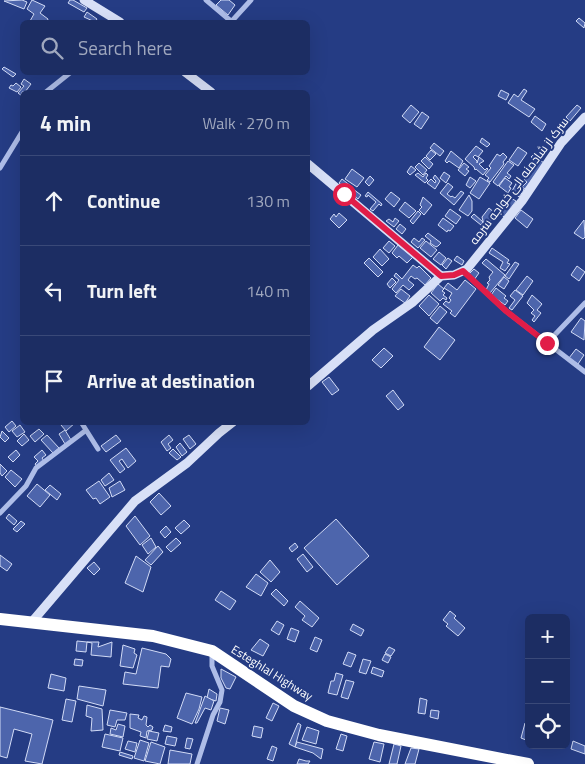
<!DOCTYPE html>
<html lang="en">
<head>
<meta charset="utf-8">
<style>
	:root { --surface:#1c2d63; --page:#253569; --text:#f1f3f6; --muted:#a0a8be; --line:#3a4978 }
	body { margin:0; font-family:"Titillium Web",Cairo,sans-serif; background:var(--page); color:var(--text) }
	.controls { position:absolute; right:15px; bottom:15px; display:grid; overflow:hidden; border-radius:8px; box-shadow:0 5px 20px #0002 }
	.controls button { width:45px; height:45px; display:grid; place-items:center; padding:0; border:0; border-bottom:1px solid var(--line); background:var(--surface); color:var(--text); font:25px sans-serif }
	.stop { position:absolute; width:15px; height:15px; margin:-11px; border:4px solid #e11d48; border-radius:50%; background:#fff }
	.stop.end { background:#e11d48; border-color:#fff; box-shadow:0 1px 5px #0008 }
	.list { margin:0; padding:0; list-style:none }
	h2 { display:flex; justify-content:space-between; align-items:center; height:65px; margin:0; padding:0 20px; font-size:21px }
	h2 small { font-size:16px; font-weight:400; color:var(--muted) }
	.list li { display:grid; grid-template-columns:32px 1fr auto; gap:15px; align-items:center; box-sizing:border-box; height:90px; padding:0 20px; border-top:1px solid var(--line) }
	.list b { display:block; font-size:19px; white-space:nowrap }
	.list em { font-size:16px; font-style:normal; color:var(--muted) }
	.icon { flex:none; width:28px; height:28px; fill:none; stroke:currentColor; stroke-width:2; stroke-linecap:round; stroke-linejoin:round }
	.map { position:relative; flex:none; width:585px; height:764px; overflow:hidden }
	.search { position:absolute; background:var(--surface); box-shadow:0 5px 20px #0002; left:20px; top:20px; width:290px; height:55px; display:flex; align-items:center; gap:12px; box-sizing:border-box; padding:0 18px; border-radius:8px; color:var(--muted); font-size:19px }
	.panel { position:absolute; background:var(--surface); box-shadow:0 5px 20px #0002; left:20px; top:90px; width:290px; height:335px; border-radius:8px }
	.map>svg:first-child { display:block }
</style>
</head>
<body>
<div class="map">
<svg width="585" height="764" viewBox="0 0 585 764">
	<rect width="100%" height="100%" fill="#253c84"/>
	<g fill="#4d65ac" stroke="#d2dbf6">
		<path d="M 22,0 L 27,2 L 24,9 L 4,1 Z"/>
		<path d="M 32,0 L 45,6 L 40,13 L 48,19 L 47,22 L 32,22 L 30,21 L 34,14 L 27,9 Z"/>
		<path d="M 70,0 L 73,0 L 87,8 L 84,12 L 68,3 Z"/>
		<path d="M 221,0 L 229,0 L 235,5 L 228,15 L 216,5 Z"/>
		<path d="M 87,12 L 97,19 L 95,22 L 84,17 Z"/>
		<path d="M 579,18 L 585,23 L 584,28 L 576,21 Z"/>
		<path d="M 4,67 L 16,74 L 13,77 L 2,69 Z"/>
		<path d="M 24,79 L 31,84 L 25,92 L 22,92 L 22,96 L 18,93 L 24,86 L 21,84 Z"/>
		<path d="M 16,83 L 21,87 L 17,92 L 9,88 L 11,85 L 13,86 Z"/>
		<path d="M 524,89 L 527,91 L 521,100 L 535,109 L 529,117 L 508,103 L 514,94 L 518,97 Z"/>
		<path d="M 501,90 L 509,94 L 506,100 L 498,96 Z"/>
		<path d="M 411,105 L 419,112 L 410,123 L 402,116 Z"/>
		<path d="M 577,105 L 581,108 L 570,121 L 566,117 Z"/>
		<path d="M 422,112 L 429,117 L 421,129 L 414,124 Z"/>
		<path d="M 535,116 L 546,124 L 542,131 L 531,122 Z"/>
		<path d="M 482,138 L 490,144 L 487,147 L 480,142 Z"/>
		<path d="M 434,143 L 444,151 L 440,156 L 430,148 Z"/>
		<path d="M 476,146 L 483,151 L 478,157 L 475,155 L 473,157 L 477,161 L 477,163 L 479,157 L 484,161 L 479,164 L 485,170 L 487,168 L 488,169 L 483,175 L 476,169 L 475,170 L 474,167 L 465,159 Z"/>
		<path d="M 518,147 L 527,153 L 518,166 L 509,160 Z"/>
		<path d="M 431,150 L 436,154 L 430,160 L 426,156 Z"/>
		<path d="M 451,151 L 463,161 L 459,168 L 449,161 L 447,163 L 445,161 Z"/>
		<path d="M 503,153 L 507,157 L 503,162 L 504,164 L 490,182 L 487,180 L 489,178 L 485,175 L 491,168 L 489,166 L 497,154 L 500,156 Z"/>
		<path d="M 533,155 L 544,163 L 525,189 L 522,187 L 527,182 L 524,180 L 533,168 L 530,165 L 534,159 L 531,157 Z"/>
		<path d="M 425,157 L 433,164 L 429,169 L 421,161 Z"/>
		<path d="M 508,161 L 514,165 L 507,173 L 511,176 L 509,179 L 506,176 L 498,186 L 493,182 Z"/>
		<path d="M 419,163 L 427,170 L 423,175 L 415,167 Z"/>
		<path d="M 464,163 L 469,167 L 466,169 L 469,171 L 465,176 L 458,170 Z"/>
		<path d="M 411,166 L 416,170 L 410,175 L 407,172 Z"/>
		<path d="M 352,169 L 364,178 L 357,187 L 345,179 Z"/>
		<path d="M 444,172 L 450,176 L 446,183 L 440,178 Z"/>
		<path d="M 418,173 L 423,177 L 426,173 L 428,175 L 426,178 L 428,180 L 425,183 L 415,175 Z"/>
		<path d="M 435,175 L 440,181 L 435,189 L 427,183 L 431,179 L 435,183 L 436,181 L 433,178 Z"/>
		<path d="M 370,176 L 374,180 L 369,186 L 365,182 Z"/>
		<path d="M 470,177 L 476,181 L 470,188 L 466,185 Z"/>
		<path d="M 480,177 L 490,183 L 479,199 L 470,193 Z"/>
		<path d="M 505,178 L 512,183 L 509,187 L 511,188 L 508,193 L 499,186 Z"/>
		<path d="M 342,179 L 352,187 L 349,191 L 339,183 Z"/>
		<path d="M 517,182 L 522,186 L 521,188 L 524,190 L 519,197 L 512,191 Z"/>
		<path d="M 448,183 L 453,187 L 447,194 L 451,197 L 452,196 L 455,198 L 461,191 L 464,193 L 454,205 L 440,193 Z"/>
		<path d="M 353,189 L 361,195 L 358,199 L 351,193 Z"/>
		<path d="M 368,192 L 382,204 L 381,206 L 379,204 L 373,211 L 370,209 L 376,202 L 368,195 L 367,197 L 365,196 Z"/>
		<path d="M 391,192 L 400,199 L 394,207 L 385,199 Z"/>
		<path d="M 469,195 L 472,201 L 472,211 L 468,216 L 459,210 Z"/>
		<path d="M 423,197 L 432,205 L 424,215 L 419,210 L 422,207 L 420,205 Z"/>
		<path d="M 509,197 L 516,201 L 504,217 L 498,212 Z"/>
		<path d="M 405,202 L 416,211 L 409,218 L 399,210 Z"/>
		<path d="M 489,208 L 496,214 L 485,229 L 482,217 Z"/>
		<path d="M 450,209 L 461,217 L 456,224 L 445,216 Z"/>
		<path d="M 521,210 L 533,219 L 527,228 L 515,218 Z"/>
		<path d="M 418,211 L 421,214 L 413,224 L 410,221 Z"/>
		<path d="M 339,213 L 347,220 L 339,228 L 330,219 L 334,214 L 336,217 Z"/>
		<path d="M 474,214 L 483,222 L 481,225 L 471,217 Z"/>
		<path d="M 395,218 L 399,221 L 394,227 L 386,221 L 389,219 L 393,222 Z"/>
		<path d="M 443,218 L 454,226 L 450,231 L 448,230 L 447,232 L 438,225 Z"/>
		<path d="M 584,220 L 585,237 L 583,239 L 574,233 Z"/>
		<path d="M 400,224 L 406,229 L 402,234 L 396,229 Z"/>
		<path d="M 428,233 L 441,243 L 438,246 L 436,247 L 430,243 L 431,241 L 425,236 Z"/>
		<path d="M 414,238 L 419,242 L 422,238 L 425,240 L 418,248 L 411,242 Z"/>
		<path d="M 389,241 L 395,246 L 389,253 L 383,248 Z"/>
		<path d="M 426,241 L 437,250 L 431,257 L 420,248 Z"/>
		<path d="M 398,245 L 413,257 L 407,263 L 399,256 L 397,258 L 392,253 Z"/>
		<path d="M 492,248 L 509,260 L 507,263 L 510,264 L 505,271 L 500,268 L 503,262 L 489,253 Z"/>
		<path d="M 380,249 L 389,259 L 382,266 L 373,257 Z"/>
		<path d="M 439,252 L 446,258 L 441,265 L 433,259 Z"/>
		<path d="M 457,256 L 464,261 L 462,265 L 454,260 Z"/>
		<path d="M 369,258 L 383,272 L 378,277 L 364,263 Z"/>
		<path d="M 448,258 L 452,261 L 446,269 L 442,265 Z"/>
		<path d="M 486,259 L 505,275 L 490,293 L 486,290 L 489,284 L 487,283 L 490,280 L 489,277 L 493,272 L 482,263 Z"/>
		<path d="M 515,262 L 519,264 L 509,279 L 505,276 Z"/>
		<path d="M 413,265 L 417,268 L 419,266 L 431,278 L 425,285 L 417,278 L 415,279 L 411,276 L 408,280 L 414,285 L 409,290 L 403,285 L 396,293 L 392,289 L 399,280 L 394,276 L 396,273 L 402,279 Z"/>
		<path d="M 577,266 L 585,272 L 579,281 L 571,275 Z"/>
		<path d="M 474,269 L 479,273 L 474,280 L 468,275 Z"/>
		<path d="M 527,276 L 533,281 L 523,295 L 516,290 Z"/>
		<path d="M 504,277 L 509,281 L 504,289 L 498,285 Z"/>
		<path d="M 392,278 L 396,282 L 390,288 L 387,284 Z"/>
		<path d="M 465,280 L 476,289 L 455,317 L 450,313 L 452,311 L 443,304 L 446,301 L 449,303 L 451,300 L 449,298 L 452,293 L 444,288 L 448,283 L 457,290 Z"/>
		<path d="M 440,281 L 438,284 L 444,289 L 442,291 L 445,293 L 443,295 L 447,298 L 446,300 L 443,298 L 440,301 L 431,293 Z"/>
		<path d="M 496,288 L 506,296 L 504,298 L 508,301 L 505,305 L 491,295 Z"/>
		<path d="M 401,289 L 410,296 L 405,303 L 395,296 Z"/>
		<path d="M 515,290 L 523,296 L 512,310 L 509,308 L 515,300 L 510,296 Z"/>
		<path d="M 429,295 L 439,304 L 429,316 L 419,306 Z"/>
		<path d="M 532,295 L 542,304 L 537,310 L 541,313 L 534,322 L 532,320 L 535,316 L 531,313 L 534,310 L 527,303 Z"/>
		<path d="M 440,306 L 447,312 L 437,324 L 430,318 Z"/>
		<path d="M 581,318 L 585,321 L 584,340 L 571,332 Z"/>
		<path d="M 439,327 L 455,340 L 440,360 L 424,347 Z"/>
		<path d="M 384,348 L 393,356 L 381,368 L 372,360 Z"/>
		<path d="M 576,349 L 584,355 L 578,364 L 569,358 Z"/>
		<path d="M 329,377 L 339,390 L 332,395 L 322,382 Z"/>
		<path d="M 393,390 L 404,405 L 398,410 L 386,396 Z"/>
		<path d="M 12,421 L 16,426 L 9,432 L 5,427 Z"/>
		<path d="M 64,422 L 76,422 L 66,431 L 61,425 Z"/>
		<path d="M 20,425 L 25,432 L 17,437 L 12,431 Z"/>
		<path d="M 39,429 L 44,434 L 35,442 L 30,436 Z"/>
		<path d="M 65,430 L 71,440 L 65,444 L 59,434 Z"/>
		<path d="M 2,431 L 9,438 L 5,442 L 0,437 Z"/>
		<path d="M 24,434 L 29,440 L 22,446 L 17,441 Z"/>
		<path d="M 47,435 L 59,448 L 53,453 L 41,440 Z"/>
		<path d="M 116,435 L 121,441 L 106,452 L 101,446 Z"/>
		<path d="M 169,435 L 173,440 L 168,444 L 171,448 L 167,451 L 161,442 Z"/>
		<path d="M 189,435 L 196,444 L 190,449 L 183,439 Z"/>
		<path d="M 180,443 L 187,452 L 182,456 L 176,447 Z"/>
		<path d="M 126,448 L 136,461 L 128,468 L 122,459 L 119,461 L 125,469 L 120,473 L 110,460 Z"/>
		<path d="M 173,449 L 181,457 L 177,460 L 169,453 Z"/>
		<path d="M 16,450 L 20,455 L 13,462 L 8,457 Z"/>
		<path d="M 42,450 L 46,455 L 42,458 L 44,461 L 37,467 L 35,464 L 38,461 L 34,457 Z"/>
		<path d="M 0,464 L 7,471 L 2,476 L 0,473 Z"/>
		<path d="M 11,470 L 22,479 L 15,487 L 5,477 Z"/>
		<path d="M 109,473 L 114,480 L 105,486 L 101,480 Z"/>
		<path d="M 99,481 L 110,497 L 100,504 L 96,498 L 93,499 L 86,490 Z"/>
		<path d="M 120,481 L 125,490 L 112,497 L 109,488 Z"/>
		<path d="M 37,484 L 50,495 L 40,507 L 27,496 Z"/>
		<path d="M 50,485 L 61,494 L 57,500 L 45,490 Z"/>
		<path d="M 159,493 L 171,506 L 161,515 L 150,502 Z"/>
		<path d="M 9,514 L 17,521 L 14,525 L 6,518 Z"/>
		<path d="M 135,516 L 150,536 L 140,545 L 126,526 Z"/>
		<path d="M 336,519 L 369,556 L 337,585 L 304,548 Z"/>
		<path d="M 184,520 L 190,526 L 181,534 L 175,528 Z"/>
		<path d="M 21,521 L 25,524 L 17,532 L 13,529 Z"/>
		<path d="M 166,526 L 171,532 L 165,538 L 160,532 Z"/>
		<path d="M 151,538 L 156,547 L 148,554 L 142,545 Z"/>
		<path d="M 176,538 L 181,543 L 171,552 L 166,547 Z"/>
		<path d="M 295,543 L 298,547 L 292,552 L 289,548 Z"/>
		<path d="M 158,546 L 163,552 L 151,565 L 145,560 Z"/>
		<path d="M 303,554 L 313,567 L 307,572 L 297,559 Z"/>
		<path d="M 0,555 L 12,564 L 7,571 L 0,566 Z"/>
		<path d="M 136,556 L 151,567 L 143,592 L 125,583 Z"/>
		<path d="M 270,560 L 280,572 L 271,582 L 260,572 Z"/>
		<path d="M 94,562 L 100,569 L 94,575 L 87,568 Z"/>
		<path d="M 256,574 L 268,583 L 261,596 L 246,587 Z"/>
		<path d="M 276,589 L 288,601 L 284,606 L 271,594 Z"/>
		<path d="M 221,591 L 236,601 L 230,610 L 215,600 Z"/>
		<path d="M 300,601 L 319,618 L 312,627 L 302,620 L 305,616 L 295,607 Z"/>
		<path d="M 450,611 L 456,616 L 454,618 L 465,628 L 458,636 L 446,626 L 448,624 L 443,620 Z"/>
		<path d="M 277,621 L 284,625 L 279,635 L 271,630 Z"/>
		<path d="M 353,624 L 364,630 L 361,636 L 350,630 Z"/>
		<path d="M 291,628 L 299,631 L 295,642 L 287,639 Z"/>
		<path d="M 315,637 L 322,640 L 317,652 L 310,649 Z"/>
		<path d="M 260,639 L 269,645 L 263,656 L 251,650 Z"/>
		<path d="M 77,641 L 87,642 L 86,652 L 76,651 Z"/>
		<path d="M 87,642 L 99,642 L 98,647 L 112,642 L 111,657 L 91,655 L 92,643 Z"/>
		<path d="M 123,645 L 135,649 L 134,653 L 137,655 L 133,668 L 120,666 Z"/>
		<path d="M 389,647 L 395,650 L 391,656 L 385,653 Z"/>
		<path d="M 142,648 L 166,654 L 171,659 L 169,667 L 161,666 L 158,688 L 123,684 L 125,672 L 136,674 Z"/>
		<path d="M 348,652 L 356,655 L 351,667 L 343,664 Z"/>
		<path d="M 385,654 L 391,657 L 388,663 L 382,660 Z"/>
		<path d="M 75,659 L 83,660 L 82,666 L 74,665 Z"/>
		<path d="M 363,659 L 371,661 L 366,674 L 359,672 Z"/>
		<path d="M 373,667 L 384,671 L 382,677 L 371,673 Z"/>
		<path d="M 221,669 L 236,677 L 230,689 L 226,688 L 221,678 Z"/>
		<path d="M 336,673 L 343,675 L 337,695 L 328,693 L 331,681 L 334,681 Z"/>
		<path d="M 51,674 L 66,678 L 64,691 L 48,688 Z"/>
		<path d="M 346,680 L 354,682 L 348,699 L 341,697 Z"/>
		<path d="M 79,686 L 106,690 L 103,706 L 77,699 Z"/>
		<path d="M 209,689 L 217,694 L 216,701 L 207,698 Z"/>
		<path d="M 186,693 L 202,697 L 199,709 L 192,724 L 177,718 Z"/>
		<path d="M 205,696 L 214,701 L 211,710 L 205,708 L 197,723 L 195,723 Z"/>
		<path d="M 420,698 L 427,700 L 425,714 L 418,713 Z"/>
		<path d="M 66,699 L 76,701 L 72,722 L 62,720 Z"/>
		<path d="M 273,703 L 279,706 L 272,721 L 266,718 Z"/>
		<path d="M 87,705 L 102,709 L 103,730 L 91,731 L 92,718 L 86,716 Z"/>
		<path d="M 0,707 L 53,720 L 42,764 L 25,761 L 32,734 L 14,729 L 7,758 L 0,756 Z"/>
		<path d="M 220,708 L 229,710 L 225,724 L 217,721 Z"/>
		<path d="M 110,710 L 127,713 L 125,720 L 117,720 L 115,727 L 107,725 Z"/>
		<path d="M 431,710 L 439,711 L 438,719 L 430,717 Z"/>
		<path d="M 130,714 L 139,715 L 138,718 L 142,720 L 144,716 L 147,717 L 146,725 L 148,727 L 150,725 L 153,727 L 152,730 L 147,731 L 146,738 L 140,736 L 141,732 L 130,728 Z"/>
		<path d="M 298,723 L 301,725 L 295,747 L 289,744 Z"/>
		<path d="M 525,723 L 529,724 L 526,740 L 521,738 Z"/>
		<path d="M 118,724 L 125,726 L 123,737 L 110,734 L 111,728 L 116,730 Z"/>
		<path d="M 165,725 L 172,727 L 171,732 L 163,731 Z"/>
		<path d="M 254,726 L 263,728 L 261,738 L 252,736 Z"/>
		<path d="M 307,727 L 319,731 L 316,744 L 302,740 Z"/>
		<path d="M 149,731 L 159,733 L 157,741 L 147,739 Z"/>
		<path d="M 105,734 L 123,738 L 120,751 L 102,747 Z"/>
		<path d="M 341,734 L 347,736 L 343,751 L 336,749 Z"/>
		<path d="M 167,736 L 177,738 L 175,746 L 165,744 Z"/>
		<path d="M 187,738 L 193,739 L 190,749 L 185,748 Z"/>
		<path d="M 140,740 L 149,743 L 144,761 L 134,758 Z"/>
		<path d="M 128,741 L 137,743 L 135,752 L 125,749 Z"/>
		<path d="M 573,741 L 585,746 L 585,754 L 571,749 Z"/>
		<path d="M 151,742 L 165,747 L 160,764 L 145,761 Z"/>
		<path d="M 297,742 L 323,749 L 321,759 L 313,753 L 295,747 Z"/>
		<path d="M 374,742 L 384,744 L 380,762 L 369,759 Z"/>
		<path d="M 394,744 L 401,746 L 397,764 L 389,764 Z"/>
		<path d="M 272,746 L 277,748 L 273,761 L 267,759 Z"/>
		<path d="M 411,748 L 419,749 L 415,764 L 405,764 Z"/>
		<path d="M 170,750 L 192,754 L 190,764 L 168,764 Z"/>
		<path d="M 120,752 L 133,756 L 132,759 L 119,755 Z"/>
		<path d="M 299,759 L 306,761 L 310,761 L 308,764 L 297,764 Z"/>
	</g>
	<g fill="none" stroke-linecap="round" stroke-linejoin="round">
		<g stroke="#aebde8" stroke-width="5">
			<path d="M 206,0 L 232,22"/>
			<path d="M 231,22 L 251,0"/>
			<path d="M 46,92 L 71,72"/>
			<path d="M 0,168 L 22,132"/>
			<path d="M 463,271 L 506,311 L 585,372"/>
			<path d="M 547,343 L 585,303"/>
			<path d="M 81,422 L 98,449"/>
			<path d="M 0,513 L 26,486 L 36,468 L 85,431"/>
			<path d="M 197,764 L 213,715 L 220,702 L 222,690 L 212,666 L 212,654"/>
		</g>
		<g stroke="#d8e0f7" stroke-width="9">
			<path d="M 84,0 L 120,22"/>
			<path d="M 185,72 L 211,92"/>
			<path d="M 308,164 L 441,276"/>
			<path d="M 308,386 L 373,330 L 413,302 L 441,276 L 454,275 L 467,269 L 522,201 L 561,143 L 585,117"/>
			<path d="M 31,623 L 135,501 L 187,463 L 219,433 L 233,422"/>
		</g>
		<path stroke="#fff" stroke-width="12" d="M 0,619 L 153,636 L 212,651 L 294,706 L 327,721 L 379,735 L 528,764"/>
	</g>
	<g fill="none" stroke-linecap="round" stroke-linejoin="round">
		<path stroke="#e11d48" stroke-width="6" d="M 344,194 L 441,276 L 454,275 L 463,271 L 506,311 L 547,343"/>
	</g>
	<g text-anchor="middle" stroke-width="4" stroke-linejoin="round" paint-order="stroke">
		<g font-size="12" fill="#fff" stroke="#253c84">
			<text transform="translate(519 181) rotate(-53)" y="4">سرک از شادمنه الی خواجه سرمه</text>
			<text transform="translate(272 673) rotate(32)" y="4">Esteghlal Highway</text>
		</g>
	</g>
</svg>
<div class="controls">
<button>+</button>
<button>−</button>
<button><svg class="icon" aria-label="locate" viewBox="0 0 24 24"><circle cx="12" cy="12" r="6"/><path d="M12 2v4M12 18v4M2 12h4M18 12h4"/></svg></button>
</div>
<div class="stop" style="left:344px;top:194px"></div>
<div class="stop end" style="left:547px;top:343px"></div>
<div class="search"><svg class="icon" aria-label="search" viewBox="0 0 24 24"><circle cx="10" cy="10" r="6"/><path d="M15 15l6 6"/></svg>Search here</div>
<section class="panel">
<h2>4 min<small>Walk · 270 m</small></h2>
<ul class="list">
<li><svg class="icon" aria-label="ahead" viewBox="0 0 24 24"><path d="M12 20V5M6 11l6-6 6 6"/></svg><div><b>Continue</b></div><em>130 m</em></li>
<li><svg class="icon" aria-label="left" viewBox="0 0 24 24"><path d="M17 20v-9H6M10 6l-5 5 5 5"/></svg><div><b>Turn left</b></div><em>140 m</em></li>
<li><svg class="icon" aria-label="arrive" viewBox="0 0 24 24"><path d="M6 21V4h12l-3 4 3 4H6"/></svg><div><b>Arrive at destination</b></div></li>
</ul>
</section>
</div>
</body>
</html>
